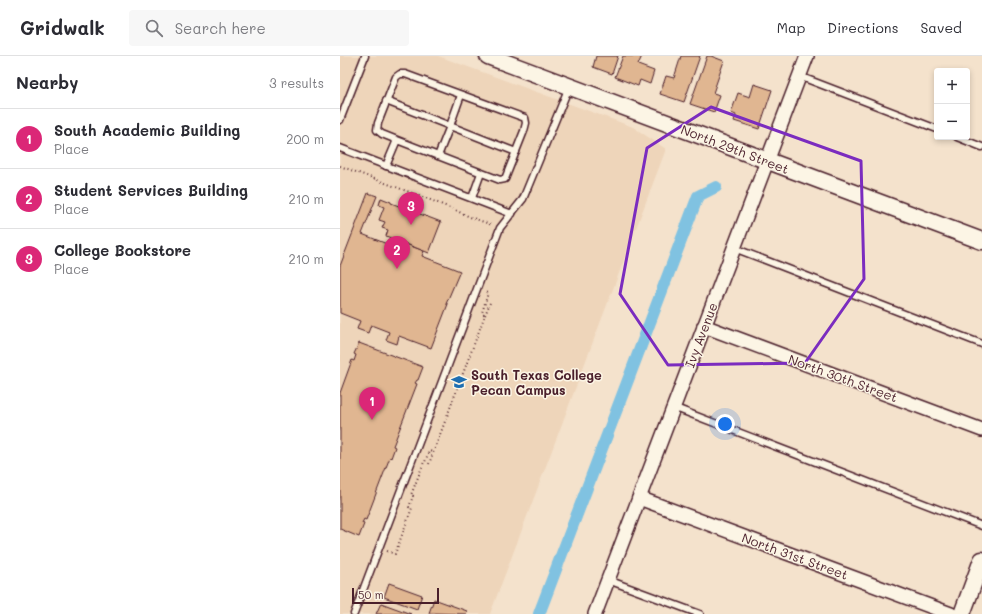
<!DOCTYPE html>
<html lang="en">
<head>
<meta charset="utf-8">
<style>
	:root { --surface:#fff; --page:#f7f7f7; --text:#2b2b33; --muted:#7c7c81; --line:#e1e1e2; --accent:#db2777 }
	body { margin:0; font-family:Mali,sans-serif; background:var(--page); color:var(--text) }
	.controls { position:absolute; right:12px; top:12px; display:grid; overflow:hidden; border-radius:4px; box-shadow:0 2px 6px #0003 }
	.controls button { width:36px; height:36px; display:grid; place-items:center; padding:0; border:0; border-bottom:1px solid var(--line); background:var(--surface); color:var(--text); font:20px sans-serif }
	.scale { position:absolute; left:12px; bottom:10px; width:87px; box-sizing:border-box; padding-left:4px; border:2px solid #4a1f2b; border-top:0; font-size:11px; line-height:14px; white-space:nowrap; color:#4a1f2b; -webkit-text-stroke:3px #fcf5e5; paint-order:stroke }
	.you { position:absolute; left:385px; top:368px; width:14px; height:14px; margin:-10px; border:3px solid #fff; border-radius:50%; background:#1a73e8; box-shadow:0 0 0 6px #1a73e833 }
	.badge { display:grid; place-items:center; width:26px; height:26px; border-radius:50%; background:var(--accent); color:#fff; font-size:13px; font-weight:700 }
	.pin { position:absolute; translate:-50% -33px; filter:drop-shadow(0 1px 2px #0008) }
	.pin::after { content:''; position:absolute; top:21px; width:14px; height:12px; background:inherit; clip-path:polygon(0 0,100% 0,50% 100%) }
	.list { margin:0; padding:0; list-style:none }
	h2 { display:flex; justify-content:space-between; align-items:center; height:52px; margin:0; padding:0 16px; font-size:17px }
	h2 small { font-size:13px; font-weight:400; color:var(--muted) }
	.list li { display:grid; grid-template-columns:26px 1fr auto; gap:12px; align-items:center; box-sizing:border-box; height:60px; padding:0 16px; border-top:1px solid var(--line) }
	.list b { display:block; font-size:15px; white-space:nowrap }
	.list p { margin:0; font-size:13px; white-space:nowrap; color:var(--muted) }
	.list em { font-size:13px; font-style:normal; color:var(--muted) }
	.icon { flex:none; width:22px; height:22px; fill:none; stroke:currentColor; stroke-width:2; stroke-linecap:round; stroke-linejoin:round }
	.map { position:relative; flex:none; width:642px; height:558px; overflow:hidden }
	header { display:flex; align-items:center; gap:24px; box-sizing:border-box; height:56px; padding:0 20px; background:var(--surface); border-bottom:1px solid var(--line) }
	header strong { font-size:19px }
	nav { display:flex; gap:22px; margin-inline-start:auto; font-size:14px }
	.search { width:280px; height:36px; background:var(--page); display:flex; align-items:center; gap:10px; box-sizing:border-box; padding:0 14px; border-radius:4px; color:var(--muted); font-size:15px }
	main { display:flex }
	aside { flex:1; background:var(--surface) }
	.map>svg:first-child { display:block }
</style>
</head>
<body>
<header>
<strong>Gridwalk</strong>
<div class="search"><svg class="icon" aria-label="search" viewBox="0 0 24 24"><circle cx="10" cy="10" r="6"/><path d="M15 15l6 6"/></svg>Search here</div>
<nav><a>Map</a><a>Directions</a><a>Saved</a></nav>
</header>
<main>
<aside>
<h2>Nearby<small>3 results</small></h2>
<ul class="list">
<li><span class="badge">1</span><div><b>South Academic Building</b><p>Place</p></div><em>200 m</em></li>
<li><span class="badge">2</span><div><b>Student Services Building</b><p>Place</p></div><em>210 m</em></li>
<li><span class="badge">3</span><div><b>College Bookstore</b><p>Place</p></div><em>210 m</em></li>
</ul>
</aside>
<div class="map">
<svg width="642" height="558" viewBox="0 0 642 558">
	<rect width="100%" height="100%" fill="#f4e2cc"/>
	<filter id="ink" filterUnits="userSpaceOnUse"><feTurbulence type="fractalNoise" baseFrequency=".025" numOctaves="2"/><feDisplacementMap in="SourceGraphic" scale="8" xChannelSelector="R" yChannelSelector="G"/><feConvolveMatrix kernelMatrix="1 2 1 2 8 2 1 2 1" color-interpolation-filters="sRGB"/></filter>
	<g filter="url(#ink)">
		<path fill="#eed5ba" d="M 0,0 L 98,0 L 293,71 L 326,93 L 150,558 L 0,558 Z"/>
		<g fill="none" stroke-linecap="round" stroke-linejoin="round">
			<path stroke="#80c2e1" stroke-width="12" d="M 199,558 L 358,140 L 376,131"/>
		</g>
		<g fill="#e0b691" stroke="#4a1f2b">
			<path d="M 256,0 L 278,0 L 272,18 L 253,11 Z"/>
			<path d="M 283,0 L 302,0 L 298,9 L 314,15 L 310,28 L 300,24 L 298,30 L 275,21 Z"/>
			<path d="M 341,0 L 360,0 L 344,46 L 320,38 L 326,20 L 334,22 Z"/>
			<path d="M 367,0 L 371,0 L 384,5 L 373,37 L 380,39 L 374,56 L 350,48 Z"/>
			<path d="M 414,28 L 432,34 L 419,73 L 394,65 L 396,59 L 391,57 L 398,37 L 410,41 Z"/>
			<path d="M 28,137 L 37,140 L 22,178 L 47,188 L 50,182 L 84,195 L 82,200 L 120,215 L 106,248 L 108,248 L 91,292 L 59,280 L 57,288 L 46,284 L 49,276 L 31,269 L 28,277 L 17,273 L 20,265 L 0,257 L 0,210 Z"/>
			<path d="M 41,142 L 51,146 L 51,147 L 101,166 L 89,197 L 46,180 L 48,174 L 42,172 L 45,166 L 39,164 L 44,151 L 39,149 Z"/>
			<path d="M 19,287 L 83,311 L 78,324 L 77,324 L 75,327 L 77,328 L 53,390 L 55,391 L 51,402 L 50,401 L 26,464 L 24,463 L 22,467 L 24,468 L 19,481 L 0,473 L 0,337 L 12,304 L 14,305 L 16,299 L 14,298 Z"/>
			<path d="M 49,527 L 82,539 L 77,553 L 44,541 Z"/>
			<path d="M 94,543 L 127,555 L 126,558 L 89,557 Z"/>
			<path d="M 41,547 L 71,558 L 36,558 Z"/>
		</g>
		<g fill="none" stroke-linecap="round" stroke-linejoin="round">
			<g stroke="#4a1f2b" stroke-width="9">
				<g id="service">
					<path d="M 459,20 L 597,73"/>
					<path d="M 46,45 L 110,70 L 121,39"/>
					<path d="M 0,64 L 25,0"/>
					<path d="M 617,81 L 642,91"/>
					<path d="M 0,92 L 172,158"/>
					<path d="M 98,100 L 110,70 L 176,96"/>
					<path d="M 46,110 L 57,84 L 42,78 L 37,74 L 38,67 L 56,21 L 60,18 L 65,18 L 185,62 L 186,67 L 184,75 L 165,123 L 160,124 L 57,84"/>
					<path d="M 132,142 L 141,117"/>
					<path d="M 394,192 L 642,288"/>
					<path d="M 333,351 L 642,470"/>
					<path d="M 268,524 L 360,558"/>
					<path d="M 14,558 L 160,172 L 183,143 L 229,31"/>
				</g>
			</g>
			<g stroke="#4a1f2b" stroke-width="16">
				<g id="minor">
					<path d="M 364,270 L 642,374"/>
					<path d="M 299,442 L 611,558"/>
					<path d="M 255,558 L 467,0"/>
				</g>
			</g>
			<g stroke="#4a1f2b" stroke-width="19">
				<g id="tertiary">
					<path d="M 148,0 L 642,185"/>
					<path d="M 622,558 L 642,504"/>
				</g>
			</g>
			<g stroke="#4a1f2b" stroke-width="2" stroke-dasharray="1 3" stroke-linecap="butt">
				<path d="M 0,110 L 88,143 L 115,154 L 130,161 L 152,169"/>
				<path d="M 145,259 L 150,247"/>
				<path d="M 89,408 L 145,259 L 142,257 L 148,237 L 145,235"/>
				<path d="M 47,495 L 55,498 L 72,452 L 69,451 L 73,440 L 71,439 L 84,406 L 85,406 L 89,395 L 93,396"/>
			</g>
			<use href="#service" stroke="#fcf5e5" stroke-width="6"/>
			<use href="#minor" stroke="#fcf5e5" stroke-width="13"/>
			<use href="#tertiary" stroke="#fcf5e5" stroke-width="16"/>
		</g>
	</g>
	<path fill="none" stroke="#7b2cbf" stroke-width="3" stroke-linejoin="round" d="M 371,51 L 521,105 L 524,223 L 465,307 L 328,309 L 280,238 L 307,92 Z"/>
	<defs>
		<g id="university-bare" transform="scale(1.2)"><path d="M0-5L7-2L0 1L-7-2ZM-4 1L0 2.5L4 1V4Q0 6-4 4Z" fill="#1f6fb2" stroke="#fcf5e5" stroke-width="2.5" paint-order="stroke"/></g>
	</defs>
	<g fill-rule="evenodd">
		<use href="#university-bare" x="119" y="326"/>
	</g>
	<g text-anchor="middle" stroke-width="3" stroke-linejoin="round" paint-order="stroke">
		<g font-size="13" fill="#4a1f2b" stroke="#fcf5e5">
			<text transform="translate(395 93) rotate(21)" y="5">North 29th Street</text>
			<text transform="translate(361 279) rotate(-69)" y="5">Ivy Avenue</text>
			<text transform="translate(503 322) rotate(20)" y="5">North 30th Street</text>
			<text transform="translate(455 500) rotate(20)" y="5">North 31st Street</text>
		</g>
		<g font-size="13" font-weight="bold" fill="#4a1f2b" stroke="#fcf5e5" text-anchor="start">
			<text x="131" y="324">South Texas College<tspan x="131" dy="15">Pecan Campus</tspan></text>
		</g>
	</g>
</svg>
<div class="controls">
<button>+</button>
<button>−</button>
</div>
<div class="scale">50 m</div>
<div class="you"></div>
<div class="pin badge" style="left:32px;top:364px">1</div>
<div class="pin badge" style="left:57px;top:213px">2</div>
<div class="pin badge" style="left:71px;top:169px">3</div>
</div>
</main>
</body>
</html>
